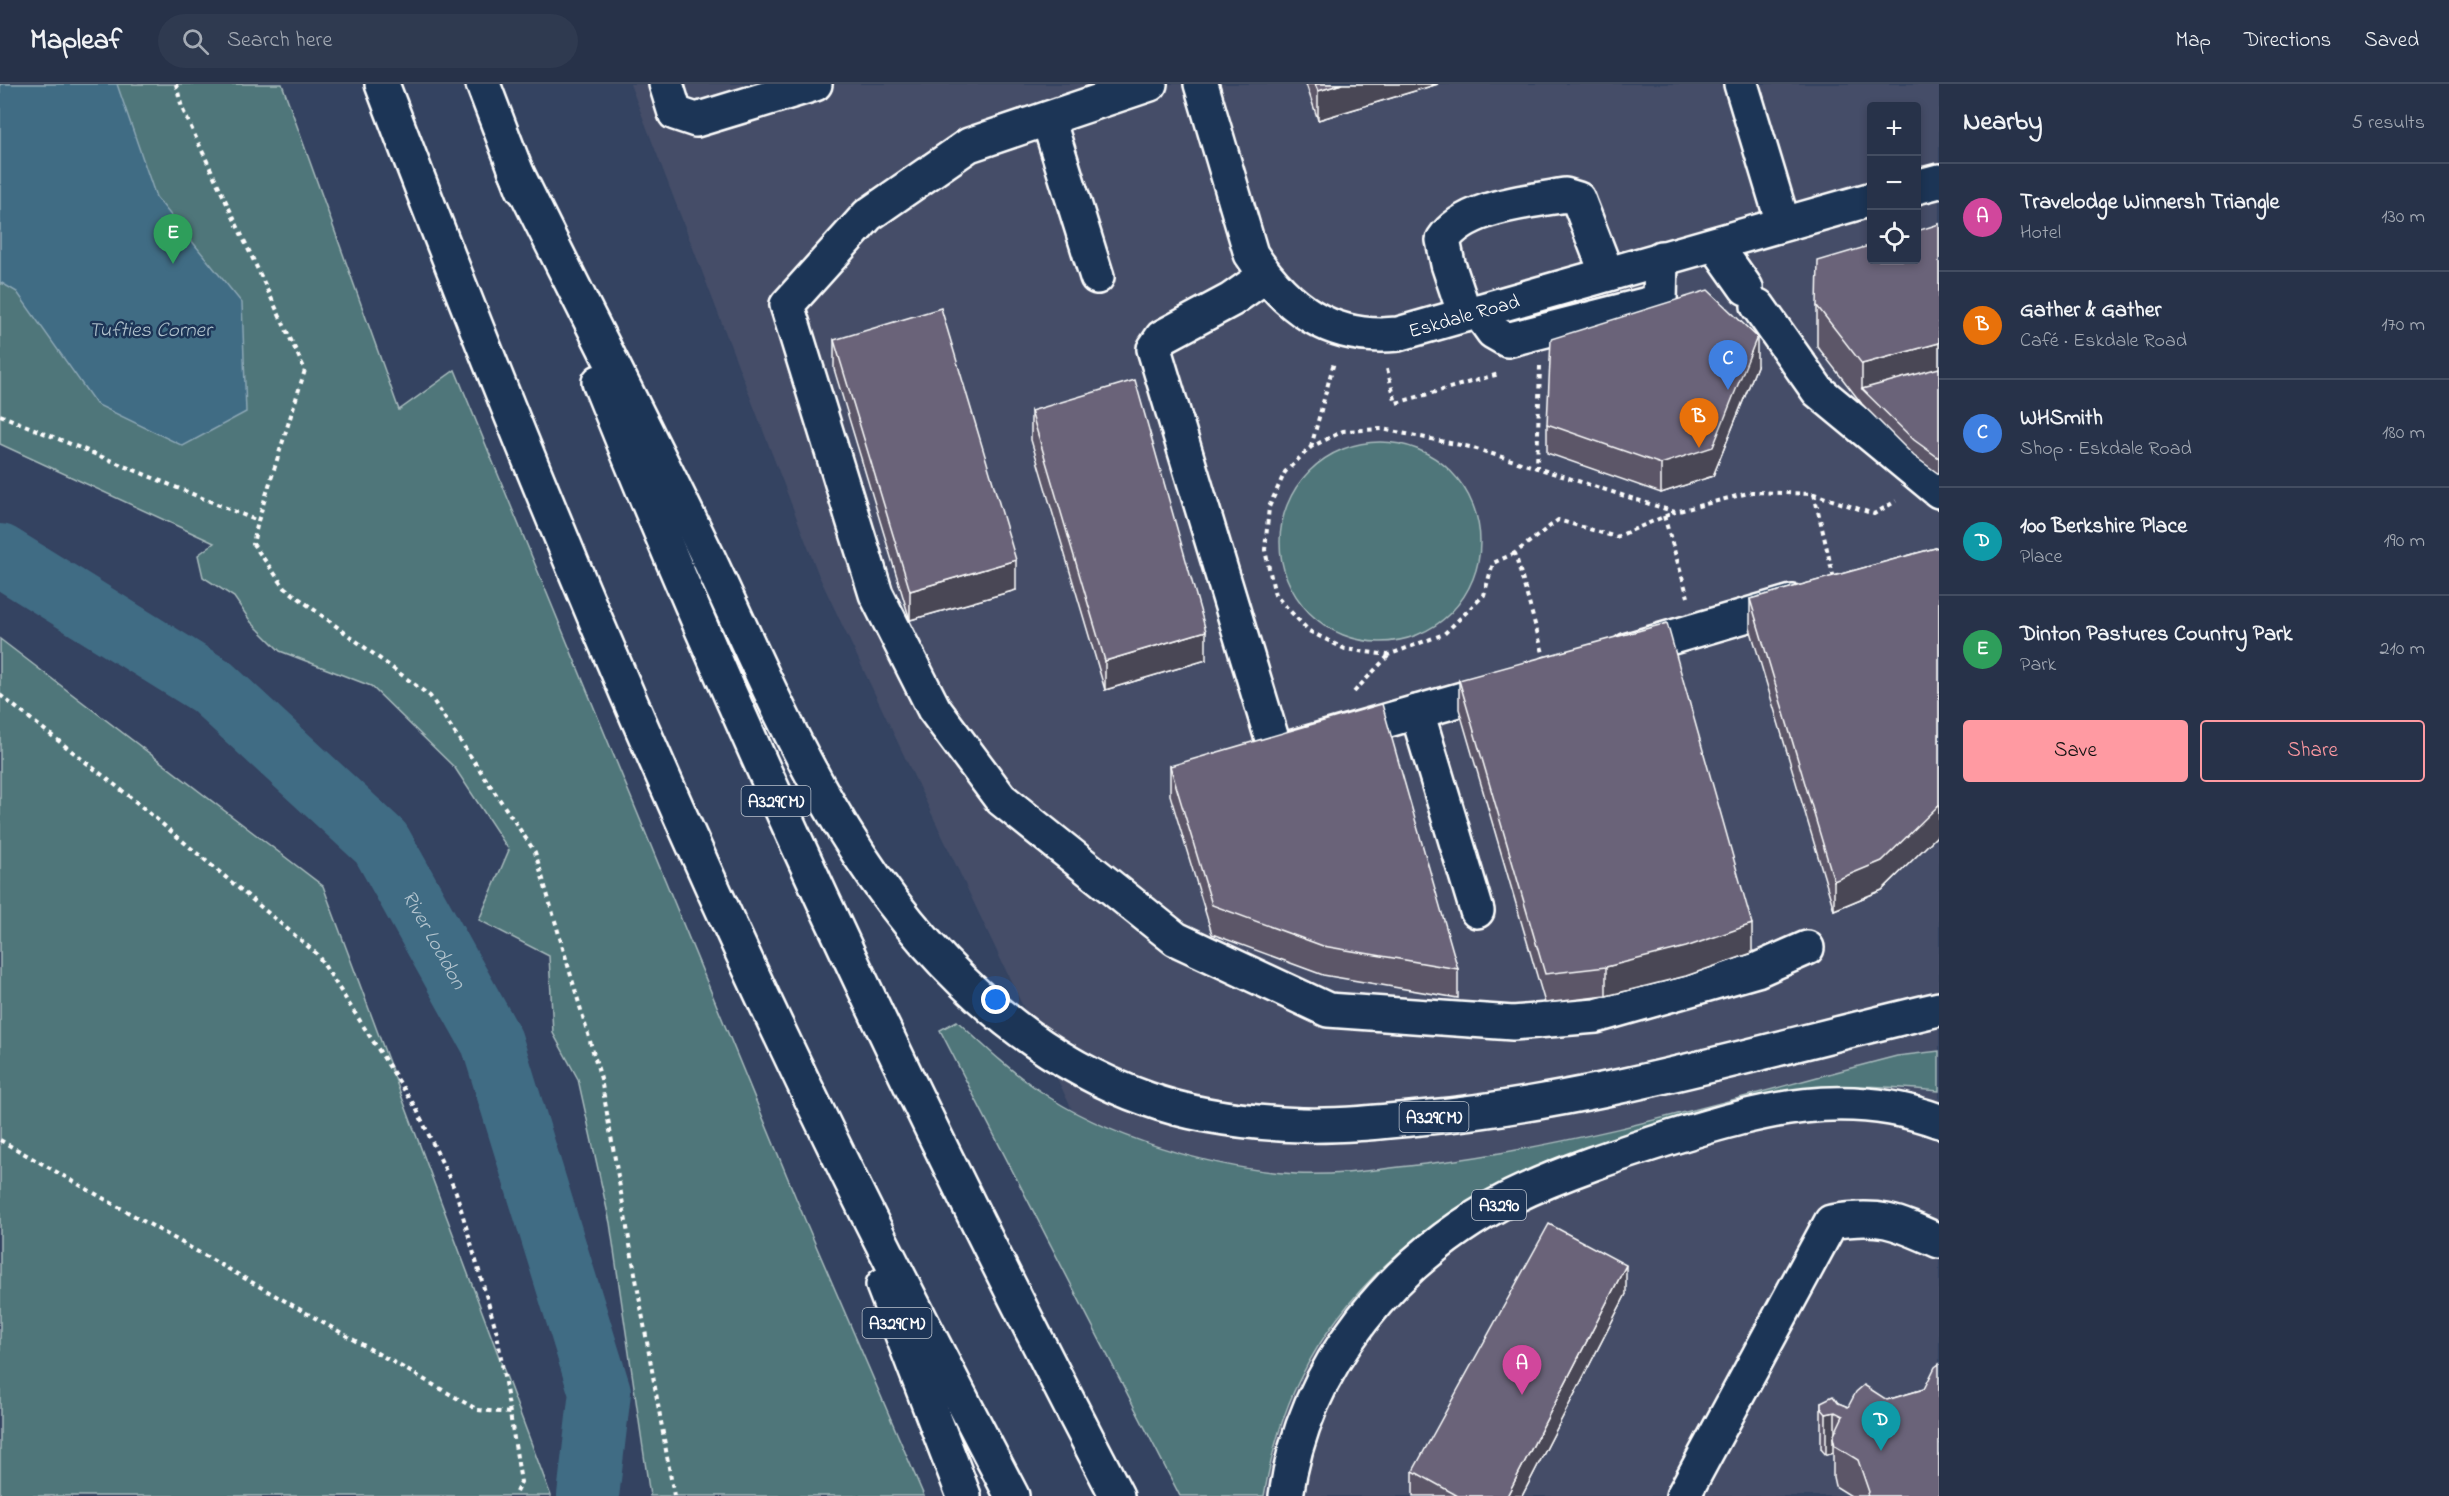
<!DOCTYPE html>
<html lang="en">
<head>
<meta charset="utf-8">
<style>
	:root { --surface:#273249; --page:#2f3a50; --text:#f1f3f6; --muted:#a4aab4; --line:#434d61; --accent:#ff9aa2 }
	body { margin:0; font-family:"Indie Flower",sans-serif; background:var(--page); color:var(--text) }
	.controls { position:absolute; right:18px; top:18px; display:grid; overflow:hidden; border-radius:6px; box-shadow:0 3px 9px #0003 }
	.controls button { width:54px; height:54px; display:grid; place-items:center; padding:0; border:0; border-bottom:2px solid var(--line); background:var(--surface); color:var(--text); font:30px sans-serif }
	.you { position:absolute; left:996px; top:916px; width:21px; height:21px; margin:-15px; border:4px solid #fff; border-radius:50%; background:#1a73e8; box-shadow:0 0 0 9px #1a73e833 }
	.badge { display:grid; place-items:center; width:39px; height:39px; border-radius:50%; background:var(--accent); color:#fff; font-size:20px; font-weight:700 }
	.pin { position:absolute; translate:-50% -50px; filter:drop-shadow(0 2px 3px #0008) }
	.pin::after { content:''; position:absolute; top:32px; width:21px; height:18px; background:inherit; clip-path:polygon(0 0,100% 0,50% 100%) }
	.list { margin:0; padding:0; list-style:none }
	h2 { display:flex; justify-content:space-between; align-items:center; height:78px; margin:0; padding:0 24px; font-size:26px }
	h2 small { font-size:20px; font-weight:400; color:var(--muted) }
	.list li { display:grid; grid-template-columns:39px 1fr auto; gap:18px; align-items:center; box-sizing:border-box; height:108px; padding:0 24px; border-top:2px solid var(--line) }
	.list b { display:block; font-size:22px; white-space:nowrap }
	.list p { margin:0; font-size:20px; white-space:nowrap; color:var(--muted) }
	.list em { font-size:20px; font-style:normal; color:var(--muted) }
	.actions { display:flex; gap:12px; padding:18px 24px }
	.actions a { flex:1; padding:14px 0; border:2px solid var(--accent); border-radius:6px; text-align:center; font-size:21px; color:var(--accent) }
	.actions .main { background:var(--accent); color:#111 }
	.icon { flex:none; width:33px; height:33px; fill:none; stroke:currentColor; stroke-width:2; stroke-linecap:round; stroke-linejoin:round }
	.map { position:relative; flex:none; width:1939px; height:1412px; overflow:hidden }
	header { display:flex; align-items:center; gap:36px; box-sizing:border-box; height:84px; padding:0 30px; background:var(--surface); border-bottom:2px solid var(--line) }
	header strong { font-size:28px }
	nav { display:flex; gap:33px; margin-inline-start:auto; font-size:21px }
	.search { width:420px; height:54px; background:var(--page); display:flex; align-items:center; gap:15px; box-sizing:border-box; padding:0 21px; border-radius:33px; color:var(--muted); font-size:22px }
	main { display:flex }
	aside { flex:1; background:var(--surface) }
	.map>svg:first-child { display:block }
</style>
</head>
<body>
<header>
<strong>Mapleaf</strong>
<div class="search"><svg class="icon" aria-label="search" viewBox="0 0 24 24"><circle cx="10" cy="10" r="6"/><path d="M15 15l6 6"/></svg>Search here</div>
<nav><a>Map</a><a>Directions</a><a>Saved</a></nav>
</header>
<main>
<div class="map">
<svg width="1939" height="1412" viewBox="0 0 1939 1412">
	<rect width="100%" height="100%" fill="#344361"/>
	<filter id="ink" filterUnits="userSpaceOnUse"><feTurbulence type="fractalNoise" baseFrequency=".0167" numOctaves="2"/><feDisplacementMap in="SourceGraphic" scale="12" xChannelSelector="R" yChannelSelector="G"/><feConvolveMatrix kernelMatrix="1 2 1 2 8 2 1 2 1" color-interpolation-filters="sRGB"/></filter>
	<g filter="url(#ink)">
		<path fill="#444d68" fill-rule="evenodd" d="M 630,0 L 1939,0 L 1939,1412 L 1255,1412 L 819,492 ZM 1872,22 L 1916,22 L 1916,176 L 1872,176 Z"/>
		<g fill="#4f767a" stroke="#a7babc" stroke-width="1.5">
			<path d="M 0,0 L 282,0 L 399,326 L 455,286 L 805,1136 L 924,1412 L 650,1412 L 610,1139 L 578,995 L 553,949 L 549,872 L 479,836 L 509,766 L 455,684 L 371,602 L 280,567 L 251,538 L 234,513 L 203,493 L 198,471 L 214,459 L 0,360 Z"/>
			<circle cx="1380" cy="458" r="100"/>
			<path d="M 0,555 L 323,802 L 551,1412 L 0,1412 Z"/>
			<path d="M 957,937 C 983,961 1008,985 1037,1005 C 1104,1053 1214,1085 1296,1090 C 1339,1092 1382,1085 1425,1080 C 1585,1061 1741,1012 1897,972 L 1939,967 L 1939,1007 C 1880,1001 1822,999 1763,1011 C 1722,1019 1681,1034 1641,1047 C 1607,1058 1571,1067 1538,1082 C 1440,1123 1347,1199 1300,1295 C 1281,1332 1271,1372 1264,1412 L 1180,1412 L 940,946 Z"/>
		</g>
		<path fill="#406c84" stroke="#8ca7b5" stroke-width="1.5" d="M 0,0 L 117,0 L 156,113 L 242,219 L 246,328 L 183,362 L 96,320 L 17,208 L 0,198 Z"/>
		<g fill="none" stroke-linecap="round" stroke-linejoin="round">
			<path stroke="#406c84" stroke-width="62" id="s1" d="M 0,471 L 211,602 L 381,759 L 492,958 L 600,1308 L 588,1412"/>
			<g stroke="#fff" stroke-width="38">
				<g id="minor">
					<path d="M 666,0 L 675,29 L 696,36 L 815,0"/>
					<path d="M 1150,0 L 969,61 L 868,131 L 787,221 L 876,510 L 934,625 L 1001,715 L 1176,855 L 1328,926 L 1513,939 L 1596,932 L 1757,886 L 1807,864"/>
					<path id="s2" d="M 1201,0 L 1251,170 C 1286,224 1331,257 1398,250 L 1872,115"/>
					<path d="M 1741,0 L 1783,139"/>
					<path d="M 1048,35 L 1097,193"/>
					<path d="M 1916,103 L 1939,97"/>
					<path d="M 1722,170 L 1746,204"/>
					<path d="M 1265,192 L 1231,216 L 1162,253 L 1154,265 L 1276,668 L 1501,604"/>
					<path d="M 1758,222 L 1818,307 L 1939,407"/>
					<path d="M 1478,227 L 1493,248 L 1507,256 L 1660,217 L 1661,174"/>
					<path d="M 1465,231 L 1448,180 L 1443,156 C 1465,122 1527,118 1565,111 L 1578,115 L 1607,190"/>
					<path d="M 1628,566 L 1792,518"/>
					<path d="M 1417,628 L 1477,827"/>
					<path d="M 1683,1412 L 1831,1138 C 1879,1130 1895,1137 1939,1157"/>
				</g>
			</g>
			<g stroke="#fff" stroke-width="38">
				<path id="major" d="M 1286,1412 C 1304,1281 1396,1172 1512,1113 C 1563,1088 1619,1070 1673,1053 C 1764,1025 1846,1003 1939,1037"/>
			</g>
			<g stroke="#fff" stroke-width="38">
				<g id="highway">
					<path d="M 382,0 C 519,361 666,719 836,1066 C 892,1182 952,1297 1012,1412"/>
					<path d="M 483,0 L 523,105"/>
					<path d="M 515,85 C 579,215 645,343 708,473 C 747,556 783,641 829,721 C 901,848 1006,965 1147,1015 C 1196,1033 1250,1039 1302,1041 C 1341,1042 1380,1038 1420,1034 C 1596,1018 1767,965 1939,925"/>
					<path d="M 599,298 C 752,680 927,1048 1117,1412"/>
					<path d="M 883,1201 L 964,1412"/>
				</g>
			</g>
			<g stroke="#fff" stroke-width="4" stroke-dasharray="4.5 4.5" stroke-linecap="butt">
				<path d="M 176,0 L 182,24 L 305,286 L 258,437 L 253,460 L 285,504 L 430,612 L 535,768 L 601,995 L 674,1412"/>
				<path d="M 1540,282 L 1537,384 L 1675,428 L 1752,408 L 1814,410 L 1874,430 L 1896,417"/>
				<path d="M 1387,285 L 1396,319 L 1499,290"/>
				<path d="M 0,331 L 258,437"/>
				<path d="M 1311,363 L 1334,278"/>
				<path d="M 1814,410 L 1834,495"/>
				<path d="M 1664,432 L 1688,513"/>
				<path d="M 1515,469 L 1493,479 L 1484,511 L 1444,550 L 1388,571 L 1345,565 L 1309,547 L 1275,511 L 1265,466 L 1269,423 L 1285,388 L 1311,363 L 1343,347 L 1382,345 L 1470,363 L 1537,384"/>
				<path d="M 1545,576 L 1515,469 L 1558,436 L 1616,453 L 1675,428"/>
				<path d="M 1354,608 L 1388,572"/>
				<path d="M 0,611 L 129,712 L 317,870 L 416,1024 L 456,1108 L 497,1249 L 521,1398 L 514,1412"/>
				<path d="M 0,1056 L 478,1326 L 510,1329"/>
			</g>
			<use href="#minor" stroke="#1d3557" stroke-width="33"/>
			<use href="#major" stroke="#1d3557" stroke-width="33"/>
			<use href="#highway" stroke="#1d3557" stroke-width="33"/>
		</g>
		<g fill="#5b5668" stroke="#fff" stroke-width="1.5">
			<path d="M 1306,0 L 1438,0 L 1318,36 Z"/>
			<path d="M 1939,140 L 1939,390 L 1914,372 L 1862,320 L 1817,262 L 1817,222 Z"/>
			<path d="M 834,256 L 1016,506 L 910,536 L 834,285 Z"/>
			<path d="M 1757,282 L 1713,392 L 1661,409 L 1547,369 L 1547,340 Z"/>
			<path d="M 1031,327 L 1206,576 L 1105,606 L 1031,356 Z"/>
			<path d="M 1939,463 L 1939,750 L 1882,806 L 1834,826 L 1750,544 L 1750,515 Z"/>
			<path d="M 1459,596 L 1752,869 L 1686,892 L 1606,912 L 1545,919 L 1459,625 Z"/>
			<path d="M 1170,682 L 1458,885 L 1458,914 L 1323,891 L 1212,850 L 1170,711 Z"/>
			<path d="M 1626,1210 L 1522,1412 L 1413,1412 L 1413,1387 Z"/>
			<path d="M 1924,1305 L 1939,1412 L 1851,1412 L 1835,1402 L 1833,1393 L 1833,1369 L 1826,1371 L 1821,1365 L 1821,1318 L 1838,1319 L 1848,1323 L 1887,1316 Z"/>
		</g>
		<g fill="#4a4655" stroke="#fff" stroke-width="1.5">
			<path d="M 1342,0 L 1438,0 L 1318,36 L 1318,7 Z"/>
			<path d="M 1757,253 L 1757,282 L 1713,392 L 1661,409 L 1661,380 Z"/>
			<path d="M 1939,259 L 1939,299 L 1862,305 L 1862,280 Z"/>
			<path d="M 1016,476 L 1016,506 L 910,536 L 910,507 Z"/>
			<path d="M 1206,547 L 1206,576 L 1105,606 L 1105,577 Z"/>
			<path d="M 1939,721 L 1939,750 L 1882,806 L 1834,826 L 1834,797 Z"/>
			<path d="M 1752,840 L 1752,869 L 1686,892 L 1606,912 L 1606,883 Z"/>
			<path d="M 1626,1181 L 1626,1210 L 1522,1412 L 1507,1412 Z"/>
			<path d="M 1835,1328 L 1835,1360 L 1833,1353 L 1833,1369 L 1826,1371 L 1826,1330 Z"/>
		</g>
		<g fill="#6a6479" stroke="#fff" stroke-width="1.5">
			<path d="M 1315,0 L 1342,0 L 1318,7 Z"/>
			<path d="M 1939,140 L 1939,259 L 1862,280 L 1817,222 L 1818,177 L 1872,161 L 1872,176 L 1917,176 L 1917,147 Z"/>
			<path d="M 1708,206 L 1757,253 L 1713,363 L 1661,380 L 1547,340 L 1551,255 Z"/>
			<path d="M 941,224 L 1016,476 L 910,507 L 834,256 Z"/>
			<path d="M 1939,284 L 1939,374 L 1914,356 L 1862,305 Z"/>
			<path d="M 1135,296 L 1206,547 L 1105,577 L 1031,327 Z"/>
			<path d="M 1939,463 L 1939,721 L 1882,777 L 1834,797 L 1750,515 Z"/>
			<path d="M 1667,539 L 1752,840 L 1686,863 L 1606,883 L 1545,890 L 1459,596 Z"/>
			<path d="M 1382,620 L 1458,885 L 1323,862 L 1212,821 L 1170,682 Z"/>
			<path d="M 1549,1140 L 1626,1181 L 1507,1412 L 1458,1412 L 1413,1387 Z"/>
			<path d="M 1939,1280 L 1939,1412 L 1867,1412 L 1869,1408 L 1858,1376 L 1835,1362 L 1833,1353 L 1843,1332 L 1835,1328 L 1826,1330 L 1821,1324 L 1821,1318 L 1833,1312 L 1838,1319 L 1848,1323 L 1856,1308 L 1864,1301 L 1887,1316 L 1924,1305 L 1935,1283 Z"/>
		</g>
	</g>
	<g text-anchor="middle" stroke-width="5" stroke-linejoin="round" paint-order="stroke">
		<g fill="#1d3557" stroke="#bbc2cd" stroke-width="1.5">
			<rect x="741.5" y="702" width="69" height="30" rx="4.5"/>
			<rect x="1399.5" y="1018" width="69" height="30" rx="4.5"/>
			<rect x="1472" y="1106" width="54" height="30" rx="4.5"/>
			<rect x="862.5" y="1224" width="69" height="30" rx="4.5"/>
		</g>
		<g font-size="18" font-weight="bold" fill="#fff">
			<text x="776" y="723">A329(M)</text>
			<text x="1434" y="1039">A329(M)</text>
			<text x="1499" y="1127">A3290</text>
			<text x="897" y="1245">A329(M)</text>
		</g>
		<g font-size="20" fill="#fff" stroke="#1d3557">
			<text dy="7" stroke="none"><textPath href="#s2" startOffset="423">Eskdale Road</textPath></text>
		</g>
		<g font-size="21" font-style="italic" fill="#b3c4ce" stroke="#1d3557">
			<text x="150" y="252">Tufties Corner</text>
			<text dy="7" stroke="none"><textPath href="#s1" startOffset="590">River Loddon</textPath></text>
		</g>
	</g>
</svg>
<div class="controls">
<button>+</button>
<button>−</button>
<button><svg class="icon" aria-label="locate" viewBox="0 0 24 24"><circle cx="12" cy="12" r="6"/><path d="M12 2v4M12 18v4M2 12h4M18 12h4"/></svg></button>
</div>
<div class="you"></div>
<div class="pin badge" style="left:1522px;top:1311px;background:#d1479c">A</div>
<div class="pin badge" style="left:1699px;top:364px;background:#e8710a">B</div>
<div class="pin badge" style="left:1728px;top:306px;background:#3f7fe0">C</div>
<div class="pin badge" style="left:1881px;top:1367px;background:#0f9aa8">D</div>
<div class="pin badge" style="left:173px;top:180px;background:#2e9e5b">E</div>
</div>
<aside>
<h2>Nearby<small>5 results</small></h2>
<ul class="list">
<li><span class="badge" style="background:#d1479c">A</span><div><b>Travelodge Winnersh Triangle</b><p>Hotel</p></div><em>130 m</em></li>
<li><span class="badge" style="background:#e8710a">B</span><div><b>Gather &amp; Gather</b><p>Café · Eskdale Road</p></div><em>170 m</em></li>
<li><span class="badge" style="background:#3f7fe0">C</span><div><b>WHSmith</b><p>Shop · Eskdale Road</p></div><em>180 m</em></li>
<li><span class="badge" style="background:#0f9aa8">D</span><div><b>100 Berkshire Place</b><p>Place</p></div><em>190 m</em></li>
<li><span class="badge" style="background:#2e9e5b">E</span><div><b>Dinton Pastures Country Park</b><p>Park</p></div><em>210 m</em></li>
</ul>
<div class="actions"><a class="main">Save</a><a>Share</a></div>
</aside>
</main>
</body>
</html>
